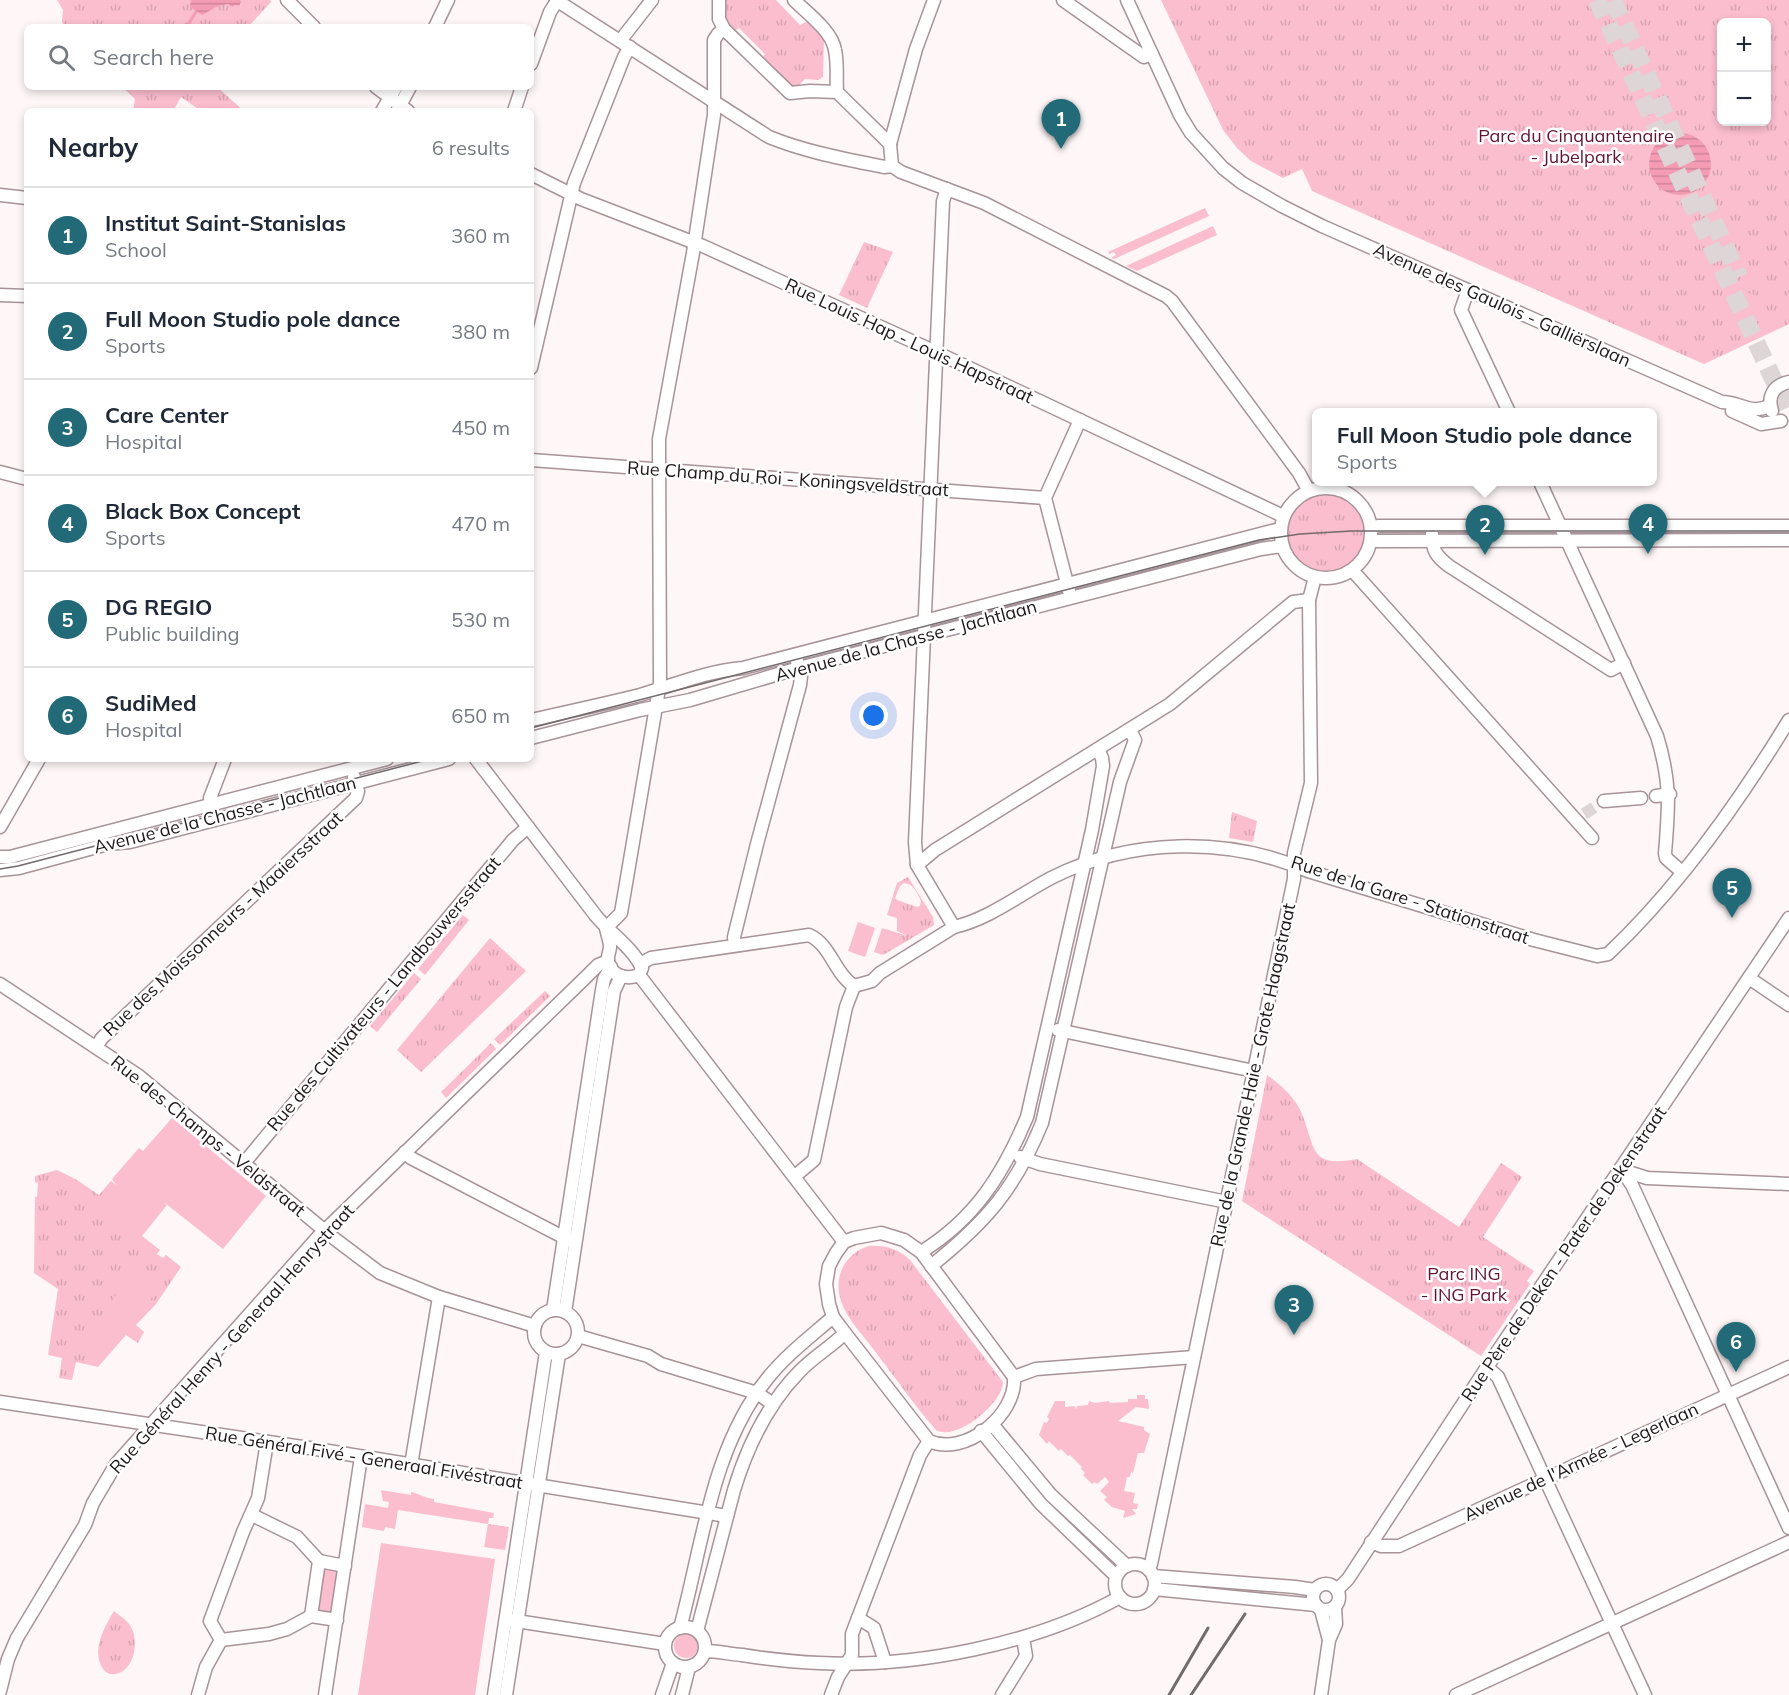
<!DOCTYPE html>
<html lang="en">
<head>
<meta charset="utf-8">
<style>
	:root { --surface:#fff; --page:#f6f6f7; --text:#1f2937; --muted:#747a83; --line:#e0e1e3; --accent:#226a77 }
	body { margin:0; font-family:Mulish,sans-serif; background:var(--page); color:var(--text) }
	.controls { position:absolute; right:18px; top:18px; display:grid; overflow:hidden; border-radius:9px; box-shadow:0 3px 9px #0003 }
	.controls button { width:54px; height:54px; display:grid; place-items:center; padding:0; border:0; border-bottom:2px solid var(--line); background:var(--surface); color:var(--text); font:30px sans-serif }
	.you { position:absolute; left:874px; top:716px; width:21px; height:21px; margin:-15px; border:4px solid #fff; border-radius:50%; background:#1a73e8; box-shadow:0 0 0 9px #1a73e833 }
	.badge { display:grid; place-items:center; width:39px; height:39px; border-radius:50%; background:var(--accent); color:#fff; font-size:20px; font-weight:700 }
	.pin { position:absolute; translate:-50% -50px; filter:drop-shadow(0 2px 3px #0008) }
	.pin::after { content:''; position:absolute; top:32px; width:21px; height:18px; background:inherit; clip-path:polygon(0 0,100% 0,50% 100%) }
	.popup { position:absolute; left:1312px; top:408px; width:345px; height:78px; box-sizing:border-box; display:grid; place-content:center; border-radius:9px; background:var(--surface); filter:drop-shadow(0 2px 4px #0005); font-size:20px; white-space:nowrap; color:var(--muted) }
	.popup b { font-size:22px; color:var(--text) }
	.popup::after { content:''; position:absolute; left:50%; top:100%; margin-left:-12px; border:12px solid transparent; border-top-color:var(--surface) }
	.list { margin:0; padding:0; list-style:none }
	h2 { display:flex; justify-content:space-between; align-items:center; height:78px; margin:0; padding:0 24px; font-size:26px }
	h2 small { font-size:20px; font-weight:400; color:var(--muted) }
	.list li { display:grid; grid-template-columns:39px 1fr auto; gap:18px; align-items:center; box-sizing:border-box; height:96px; padding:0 24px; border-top:2px solid var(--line) }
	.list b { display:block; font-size:22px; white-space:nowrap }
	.list p { margin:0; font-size:20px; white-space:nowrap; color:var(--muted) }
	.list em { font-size:20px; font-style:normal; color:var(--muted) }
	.icon { flex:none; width:33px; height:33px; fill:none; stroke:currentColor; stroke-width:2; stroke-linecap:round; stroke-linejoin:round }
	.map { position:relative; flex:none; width:1789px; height:1695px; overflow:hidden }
	.search { position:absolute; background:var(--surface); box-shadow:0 3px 9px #0003; left:24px; top:24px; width:510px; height:66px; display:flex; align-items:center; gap:15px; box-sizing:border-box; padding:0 21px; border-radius:9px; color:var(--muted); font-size:22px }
	.panel { position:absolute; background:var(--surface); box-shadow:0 3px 9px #0003; left:24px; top:108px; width:510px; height:654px; border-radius:9px }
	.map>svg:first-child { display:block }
</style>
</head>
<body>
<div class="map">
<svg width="1789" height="1695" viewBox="0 0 1789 1695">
	<defs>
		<pattern id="grass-tufts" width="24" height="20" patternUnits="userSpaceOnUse" patternTransform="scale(1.5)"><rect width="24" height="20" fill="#fbbece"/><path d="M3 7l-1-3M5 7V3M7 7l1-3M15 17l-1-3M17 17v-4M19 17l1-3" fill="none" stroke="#d7a3b0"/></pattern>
		<pattern id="water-rules" width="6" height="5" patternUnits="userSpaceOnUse" patternTransform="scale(1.5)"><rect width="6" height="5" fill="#f39cb4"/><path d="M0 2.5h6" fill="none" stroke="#d0869a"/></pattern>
	</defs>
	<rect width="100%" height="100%" fill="#fef6f7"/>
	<g fill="url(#grass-tufts)" fill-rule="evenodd">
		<path d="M 57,0 L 270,0 L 271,2 L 248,27 L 64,27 L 62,21 L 63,10 Z"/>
		<path d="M 724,0 L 776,0 L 800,25 L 808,21 L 824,37 L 823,77 L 818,80 L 805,79 L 794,90 L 762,58 L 765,54 L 739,28 L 733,32 L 723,22 Z"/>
		<path d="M 1161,0 L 1789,0 L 1789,324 L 1704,364 L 1312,191 L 1302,169 L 1283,178 L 1251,161 L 1237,148 L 1223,130 ZM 1722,22 L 1766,22 L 1766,122 L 1722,122 Z"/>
		<path d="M 122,87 L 217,87 L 244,111 L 201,111 L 181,97 L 173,111 L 133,111 L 135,99 Z"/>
		<path d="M 864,242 L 893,252 L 867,308 L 839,295 Z"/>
		<circle cx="1326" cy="533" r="40"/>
		<path d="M 1232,812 L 1257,821 L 1253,842 L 1229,838 Z"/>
		<path d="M 908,877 L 933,917 L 934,925 L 883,955 L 874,952 L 882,928 L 908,936 L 897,931 L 897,918 L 887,915 L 897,883 ZM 904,883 C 914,884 917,893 921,901 L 920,906 L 917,907 L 897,900 L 895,898 L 900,886 Z"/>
		<path d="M 463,915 L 469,920 L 425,975 L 418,969 Z"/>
		<path d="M 490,938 L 526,971 L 421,1072 L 397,1050 Z"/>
		<path d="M 414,973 L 421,979 L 377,1032 L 370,1026 Z"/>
		<path d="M 545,991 L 550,996 L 500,1045 L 494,1039 Z"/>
		<path d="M 491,1043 L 496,1049 L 446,1098 L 441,1092 Z"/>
		<path d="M 1267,1075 C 1281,1085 1295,1097 1302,1114 C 1316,1149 1309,1168 1357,1159 L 1459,1227 L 1501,1163 L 1522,1177 L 1483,1237 L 1534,1271 L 1527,1281 L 1530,1284 L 1481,1356 L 1242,1201 Z"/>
		<path d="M 57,1170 L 77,1180 L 99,1195 L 111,1181 L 116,1185 L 140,1230 L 164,1203 L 167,1205 L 142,1236 L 160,1250 L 157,1254 L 163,1258 L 166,1255 L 181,1267 L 156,1304 L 136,1325 L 144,1332 L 138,1343 L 126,1335 L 98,1367 L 76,1362 L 72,1380 L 59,1378 L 62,1358 L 48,1355 L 58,1289 L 34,1273 L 35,1197 L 37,1197 L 38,1183 L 35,1182 L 35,1176 Z"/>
		<path d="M 869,1246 C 885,1245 898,1249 910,1260 L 1003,1382 C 1003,1403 956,1442 936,1430 C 914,1405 895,1377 874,1350 C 863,1335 847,1319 841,1301 C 833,1277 845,1253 869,1246 Z"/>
		<path d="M 488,1524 L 509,1527 L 505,1550 L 484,1547 Z"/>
		<path d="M 114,1611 C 120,1616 127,1620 131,1627 C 139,1641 135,1671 115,1674 C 110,1675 106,1673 103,1669 C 91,1650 104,1628 114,1611 Z"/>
	</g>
	<g fill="#fbbece">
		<path d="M 1205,208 L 1209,216 L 1114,259 L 1111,258 L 1116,255 L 1114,252 L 1109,254 L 1108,252 Z"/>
		<path d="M 1213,226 L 1217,235 L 1137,271 L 1126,266 Z"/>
		<circle cx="1747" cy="306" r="13"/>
		<path d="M 858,922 L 875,928 L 865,957 L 848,951 Z"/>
		<path d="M 172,1118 L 266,1196 L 223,1249 L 165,1203 L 136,1235 L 125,1234 L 117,1228 L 121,1223 L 99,1205 L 116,1185 L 112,1179 L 139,1148 L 143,1151 Z"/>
		<path d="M 1466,1231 L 1480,1240 L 1440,1301 L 1426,1292 Z"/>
		<path d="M 140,1264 L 164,1283 L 132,1322 L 109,1304 Z"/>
		<path d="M 108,1317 C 116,1316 121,1322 124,1329 L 105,1352 C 98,1351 92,1347 90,1340 Z"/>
		<path d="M 1137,1395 L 1145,1395 L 1145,1399 L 1148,1399 L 1149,1409 L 1136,1407 L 1118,1421 L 1144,1427 L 1144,1430 L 1150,1434 L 1144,1453 L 1138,1453 L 1133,1473 L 1131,1472 L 1130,1477 L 1127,1477 L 1124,1491 L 1135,1493 L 1133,1503 L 1138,1504 L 1137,1509 L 1132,1509 L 1136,1514 L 1123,1518 L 1125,1511 L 1112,1507 L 1104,1500 L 1107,1497 L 1100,1491 L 1109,1482 L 1105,1477 L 1097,1484 L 1095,1482 L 1092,1484 L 1083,1475 L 1085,1473 L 1081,1469 L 1082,1467 L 1070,1455 L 1068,1456 L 1061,1449 L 1059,1451 L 1049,1441 L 1047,1444 L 1039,1435 L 1044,1422 L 1047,1423 L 1049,1419 L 1047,1417 L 1055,1401 L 1065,1401 L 1065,1407 L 1074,1406 L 1077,1409 L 1077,1406 L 1088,1405 L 1089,1401 L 1095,1403 L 1109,1401 L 1110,1403 L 1128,1402 L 1128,1399 L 1137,1399 Z"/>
		<path d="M 381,1490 L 411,1495 L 411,1492 C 420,1494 424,1498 434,1499 L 434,1502 L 494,1513 L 493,1518 L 489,1518 L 488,1524 L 398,1510 L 395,1529 L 385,1527 L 384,1531 L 362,1527 L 365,1504 L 388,1508 L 389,1502 L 383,1501 Z"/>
		<path d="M 381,1543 L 495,1559 L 475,1695 L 358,1695 Z"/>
		<path d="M 322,1568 L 339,1570 L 332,1617 L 315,1614 Z"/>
		<circle cx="686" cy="1646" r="12"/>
	</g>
	<g fill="url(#water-rules)">
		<path d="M 191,0 L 240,0 L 241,2 L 239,6 L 235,5 L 232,7 L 228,4 L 218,6 L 202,15 L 190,7 Z"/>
		<circle cx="1680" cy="164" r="31"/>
	</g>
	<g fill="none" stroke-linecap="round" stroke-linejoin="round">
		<path stroke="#f39cb4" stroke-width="3" d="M 185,27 L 185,25 L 189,23 L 196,12"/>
		<path stroke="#ddd5d6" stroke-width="12" stroke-dasharray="12 6" stroke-linecap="butt" d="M 1584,814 L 1604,801"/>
		<g stroke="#ddd5d6" stroke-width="18" stroke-dasharray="18 9" stroke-linecap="butt">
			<path d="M 1597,0 L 1789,413"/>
			<path d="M 1613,0 L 1739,277"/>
		</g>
		<g stroke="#a79398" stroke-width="15">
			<g id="minor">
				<path d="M 287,0 L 314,27"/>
				<path d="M 556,0 L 769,137 C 806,152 845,159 884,167 L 892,166 L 901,172 L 984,203 L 1166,296 L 1172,301 L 1299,473 L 1309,491"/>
				<path d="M 719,0 L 719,19 L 724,29 L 790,93 L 810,91 L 837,92"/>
				<path d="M 794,0 C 807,13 832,31 835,50 C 838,64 836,79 837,92"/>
				<path d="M 1063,0 L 1144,57 L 1152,54"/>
				<path d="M 1127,0 L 1180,115 L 1191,133 L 1223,168 L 1242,183 L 1282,206 L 1322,226 L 1722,402 C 1740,402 1753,416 1770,405"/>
				<path d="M 435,27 L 448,0"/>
				<path d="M 620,41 L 652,0"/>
				<path d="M 531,64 L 550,12 L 557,1"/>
				<path d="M 376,87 L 408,111"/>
				<path d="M 837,92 L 890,144 L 892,166"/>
				<path d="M 382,111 L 396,87"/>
				<path d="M 397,111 L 410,87"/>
				<path d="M 514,111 L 522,87"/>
				<path d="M 890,144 L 916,49 L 934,0"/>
				<path d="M 531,174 L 581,199 L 703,246 L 927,348 L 1283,516"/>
				<path d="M 0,195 L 27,198"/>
				<path d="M 1468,290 L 1461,310 L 1509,412"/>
				<path d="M 0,295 L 27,296"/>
				<path d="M 531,368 L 574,183 L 624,57 L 630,47"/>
				<path d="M 1732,411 L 1761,424 L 1781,421"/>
				<path d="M 1772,411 C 1767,396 1774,385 1789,382"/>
				<path d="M 531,460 L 1045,498"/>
				<path d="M 0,472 L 27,479"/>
				<path d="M 1540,482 L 1657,736 C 1671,782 1669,806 1665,853 L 1666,858 L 1682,872"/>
				<circle cx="1326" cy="533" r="45"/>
				<path d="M 1371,528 L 1378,526 L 1789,526"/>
				<path d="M 1432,534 C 1432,550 1436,556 1449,566 L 1611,670 L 1624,663"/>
				<path d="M 1371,541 L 1789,540"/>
				<path d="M 1352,570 L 1592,838"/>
				<path d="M 1069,591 L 1045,498 L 1080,420"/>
				<path d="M 531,720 C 567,712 604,704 640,695 C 674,685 707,671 743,668 L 1280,529"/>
				<path d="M 531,738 L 640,710 L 690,700 L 799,668 L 1261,549 L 1282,546"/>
				<path d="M 476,759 L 596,916 C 611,934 632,947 642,968 L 639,975 C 627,980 610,976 608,961 C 607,956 610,951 610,947 C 610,941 607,934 606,928"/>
				<path d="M 1656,796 L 1670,794"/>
				<path d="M 1604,801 L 1641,798"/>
				<path d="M 212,813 L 210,798 L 225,759"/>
				<path d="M 0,827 L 39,759"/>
				<path d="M 0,857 L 10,857 L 387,759"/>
				<path d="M 917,865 L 935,850 L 1170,704 L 1293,602 L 1309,600"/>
				<path d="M 0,870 L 19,868 L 108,844 L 130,842 L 449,759"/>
				<path d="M 954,927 C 989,919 1019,895 1051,878 C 1130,838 1227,836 1308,871 L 1534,940 L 1597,956 L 1608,954 C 1678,888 1739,802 1789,720"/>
				<path d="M 606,928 L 621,913 L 660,683 L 659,439 L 693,253 L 714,115 L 714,40 L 718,34 L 724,29"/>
				<path d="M 735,945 L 734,937 L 757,844 L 800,685 L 801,676 L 797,661"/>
				<path d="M 640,964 L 651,958 L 809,935 C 831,945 834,973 854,986"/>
				<path d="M 639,975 L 844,1242"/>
				<path d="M 1749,978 L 1789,1005"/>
				<path d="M 0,984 L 139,1076 L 331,1236 L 380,1273 L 439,1297 L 535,1326"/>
				<path d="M 854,986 L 872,981 L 880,973 L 954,927 L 917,865 L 915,842 L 943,201 L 947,189"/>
				<path d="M 1058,1030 L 1254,1071"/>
				<path d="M 96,1047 L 102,1038 L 356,798 L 358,791 L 354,777"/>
				<path d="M 405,1152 L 411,1158 L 565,1238 L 572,1240"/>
				<path d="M 1020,1157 L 1040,1164 L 1227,1202"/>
				<path d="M 244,1163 L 513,840 L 528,827"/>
				<path d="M 1621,1169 L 1632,1185 L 1789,1528"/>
				<path d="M 1622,1170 L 1647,1178 L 1789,1184"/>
				<path d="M 795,1176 L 814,1160 L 846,1007 L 854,986"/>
				<path d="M 881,1233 L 904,1240 L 921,1252 L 1014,1377 C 1017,1415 965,1457 929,1441 L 845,1333 L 833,1317 L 829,1304 L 826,1284 L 829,1266 L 836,1253 L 844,1242 L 854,1238 Z"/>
				<path d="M 921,1252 C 975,1219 1003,1174 1027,1117 L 1092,830 L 1103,766 L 1102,758 L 1098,749"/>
				<path d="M 931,1266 C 986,1222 1015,1189 1042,1123 L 1120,782 L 1135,740 L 1130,730"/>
				<circle cx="556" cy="1332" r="22"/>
				<path d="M 553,1310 L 602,990 L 604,979 L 611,967"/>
				<path d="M 565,1312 L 614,991 L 621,976"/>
				<path d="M 578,1336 L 648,1356 L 661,1364 L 757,1393 L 773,1404"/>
				<path d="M 1487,1367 L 1498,1377 L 1645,1695"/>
				<path d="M 1014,1377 L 1036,1369 L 1194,1357"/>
				<path d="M 0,1402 L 316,1449 L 727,1516"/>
				<path d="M 992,1424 L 1051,1495 L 1127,1566"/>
				<path d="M 981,1431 L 1041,1504 L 1116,1576"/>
				<path d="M 411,1465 L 439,1297"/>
				<path d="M 252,1515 L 297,1537 L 319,1561"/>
				<path d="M 1371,1542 L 1381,1546 L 1399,1546 L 1789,1367"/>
				<path d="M 319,1561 L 345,1566"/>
				<circle cx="1135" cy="1584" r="20"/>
				<path d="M 1148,1569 L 1151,1564 L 1294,879 L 1294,853 L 1311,783 L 1309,600 L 1315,577"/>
				<path d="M 1153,1576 L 1295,1587 L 1315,1590"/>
				<circle cx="1326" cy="1597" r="13"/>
				<path d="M 1154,1589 L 1316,1605"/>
				<path d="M 1337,1590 L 1348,1579 L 1487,1367 L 1789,918"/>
				<path d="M 1321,1610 L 1329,1640"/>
				<path d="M 311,1616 L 319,1561"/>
				<path d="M 311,1616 L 337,1620"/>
				<path d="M 858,1618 L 874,1628 L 885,1662"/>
				<path d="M 510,1620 L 665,1644"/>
				<circle cx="685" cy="1647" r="20"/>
				<path d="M 680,1628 C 703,1544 711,1449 767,1379 C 786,1355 810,1337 833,1317"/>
				<path d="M 697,1631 L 734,1490 C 747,1447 767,1405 799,1372 C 813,1357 831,1347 845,1333"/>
				<path d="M 221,1640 L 210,1621 L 243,1532 L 258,1498 L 267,1442"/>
				<path d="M 221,1640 L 269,1634 L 287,1629 L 311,1616"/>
				<path d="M 705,1651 C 717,1651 730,1654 742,1655 C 767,1659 793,1662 819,1663 C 915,1668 1036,1644 1120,1597"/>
				<path d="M 0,1691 L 8,1659 L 17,1638 L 85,1525 L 93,1503 L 116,1464 L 318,1237 L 585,978 L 598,965 L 608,961"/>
				<path d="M 198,1695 L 206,1667 L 221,1640"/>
				<path d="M 325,1695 L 361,1457"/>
				<path d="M 494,1695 L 546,1352"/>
				<path d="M 506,1695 L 559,1354"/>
				<path d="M 662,1695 L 673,1663"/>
				<path d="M 682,1695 L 689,1667"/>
				<path d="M 831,1695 L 838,1677 L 852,1655 L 852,1634 L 920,1455 L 929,1441"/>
				<path d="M 1002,1695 L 1026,1656 L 1023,1638"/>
				<path d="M 1321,1695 L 1329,1640 L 1336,1624 L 1335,1607"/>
				<path d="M 1456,1695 L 1789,1542"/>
			</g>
		</g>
		<use href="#minor" stroke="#fff" stroke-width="12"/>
		<g stroke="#726a6c" stroke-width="1.5">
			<path d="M 531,728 L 1259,540 L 1300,534 L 1352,531 L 1789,531"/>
			<path d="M 0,869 L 18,866 L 430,759"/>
		</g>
		<g stroke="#726a6c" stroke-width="3">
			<path d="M 1169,1695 L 1208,1628"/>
			<path d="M 1191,1695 L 1245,1614"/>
		</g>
	</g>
	<g text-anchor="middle" stroke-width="5" stroke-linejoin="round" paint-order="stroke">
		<g font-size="18" fill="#611432" stroke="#fff">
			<text x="1576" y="142">Parc du Cinquantenaire<tspan x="1576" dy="21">- Jubelpark</tspan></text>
			<text x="1464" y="1280">Parc ING<tspan x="1464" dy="21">- ING Park</tspan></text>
		</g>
		<g font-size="18" fill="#1f1719" stroke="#fff">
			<text transform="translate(1502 305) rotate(24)" y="6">Avenue des Gaulois - Galliërslaan</text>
			<text transform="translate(909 341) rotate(25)" y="6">Rue Louis Hap - Louis Hapstraat</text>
			<text transform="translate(788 479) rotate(4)" y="6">Rue Champ du Roi - Koningsveldstraat</text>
			<text transform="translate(906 641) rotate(-15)" y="6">Avenue de la Chasse - Jachtlaan</text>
			<text transform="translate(225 815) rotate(-14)" y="6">Avenue de la Chasse - Jachtlaan</text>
			<text transform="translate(1410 900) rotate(18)" y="6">Rue de la Gare - Stationstraat</text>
			<text transform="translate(223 924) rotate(-43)" y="6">Rue des Moissonneurs - Maaiersstraat</text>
			<text transform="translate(384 994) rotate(-50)" y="6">Rue des Cultivateurs - Landbouwersstraat</text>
			<text transform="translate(1253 1075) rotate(-78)" y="6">Rue de la Grande Haie - Grote Haagstraat</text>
			<text transform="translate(208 1136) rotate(39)" y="6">Rue des Champs - Veldstraat</text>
			<text transform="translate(1564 1254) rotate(-56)" y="6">Rue Père de Deken - Pater de Dekenstraat</text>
			<text transform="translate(232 1339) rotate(-48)" y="6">Rue Général Henry - Generaal Henrystraat</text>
			<text transform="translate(364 1458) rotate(9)" y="6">Rue Général Fivé - Generaal Fivéstraat</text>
			<text transform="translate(1581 1462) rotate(-25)" y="6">Avenue de l'Armée - Legerlaan</text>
		</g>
	</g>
</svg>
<div class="controls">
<button>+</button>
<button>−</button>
</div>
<div class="you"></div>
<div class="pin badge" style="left:1061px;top:149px">1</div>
<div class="pin badge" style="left:1485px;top:555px">2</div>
<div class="popup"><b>Full Moon Studio pole dance</b>Sports</div>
<div class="pin badge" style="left:1294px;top:1335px">3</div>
<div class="pin badge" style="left:1648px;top:554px">4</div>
<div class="pin badge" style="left:1732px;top:918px">5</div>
<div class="pin badge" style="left:1736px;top:1372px">6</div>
<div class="search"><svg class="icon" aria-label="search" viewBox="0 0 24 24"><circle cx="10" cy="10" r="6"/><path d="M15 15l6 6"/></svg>Search here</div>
<section class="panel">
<h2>Nearby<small>6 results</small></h2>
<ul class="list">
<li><span class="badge">1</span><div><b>Institut Saint-Stanislas</b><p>School</p></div><em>360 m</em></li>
<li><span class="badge">2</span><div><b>Full Moon Studio pole dance</b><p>Sports</p></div><em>380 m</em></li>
<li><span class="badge">3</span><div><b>Care Center</b><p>Hospital</p></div><em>450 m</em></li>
<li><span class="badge">4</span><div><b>Black Box Concept</b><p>Sports</p></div><em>470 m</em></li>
<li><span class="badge">5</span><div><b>DG REGIO</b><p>Public building</p></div><em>530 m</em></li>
<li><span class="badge">6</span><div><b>SudiMed</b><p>Hospital</p></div><em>650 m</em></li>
</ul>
</section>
</div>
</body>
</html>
